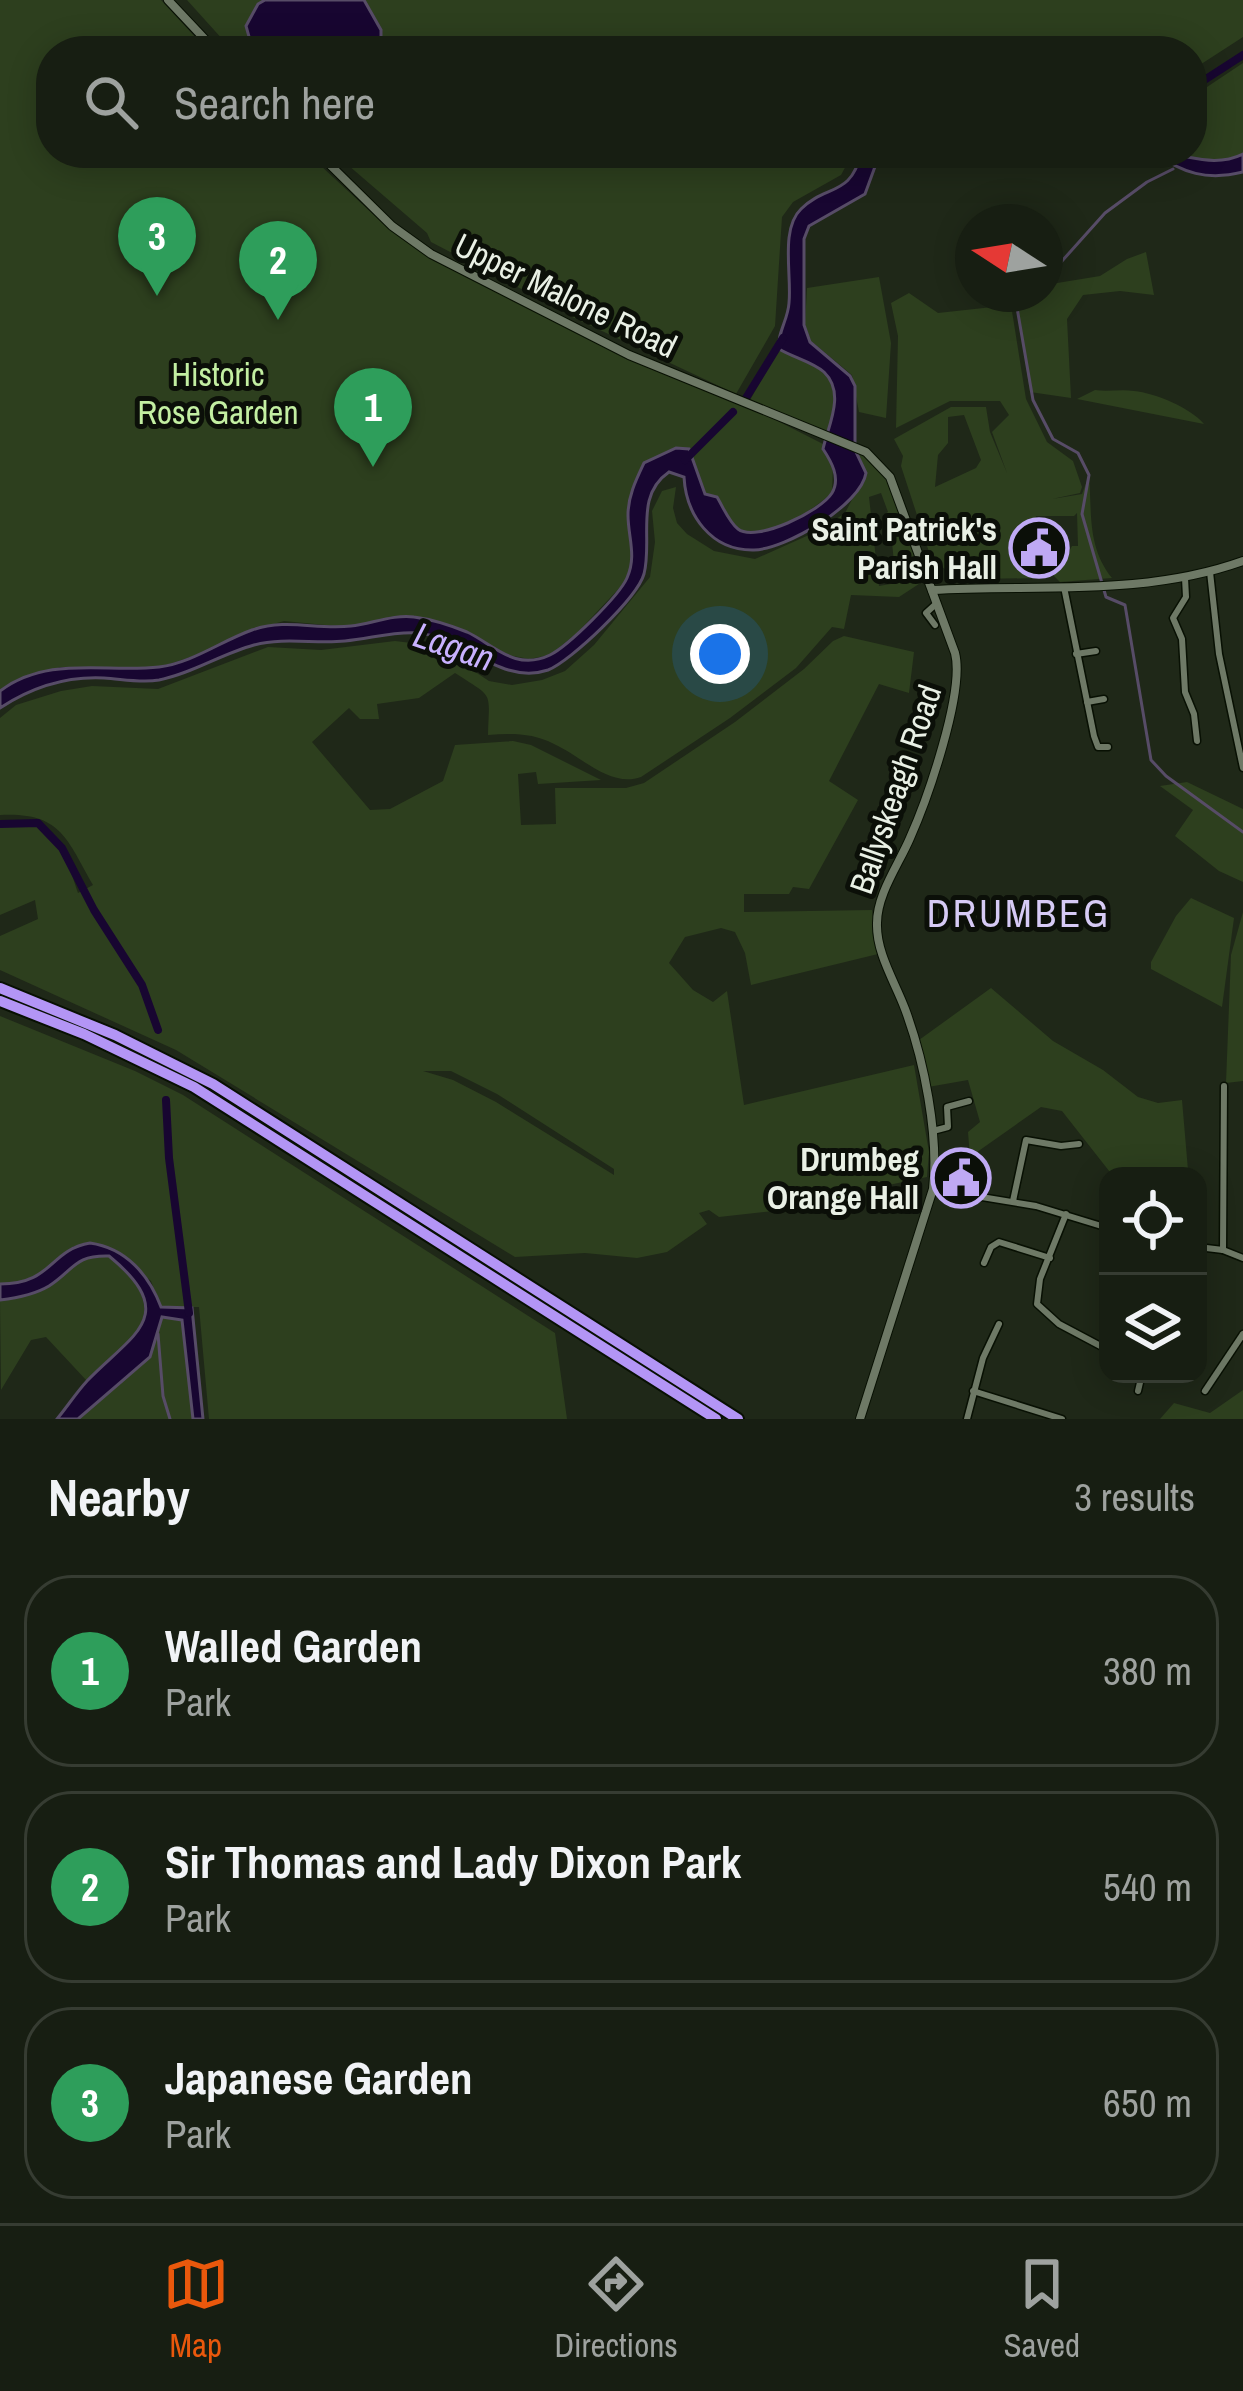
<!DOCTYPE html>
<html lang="en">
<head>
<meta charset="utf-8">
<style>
	:root { --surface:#171e12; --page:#20271b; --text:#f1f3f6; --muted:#9ea29f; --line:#363c32; --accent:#ea580c }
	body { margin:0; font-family:"Archivo Narrow",sans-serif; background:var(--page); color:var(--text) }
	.controls { position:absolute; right:36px; bottom:36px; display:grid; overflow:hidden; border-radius:24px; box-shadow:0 6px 30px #0003 }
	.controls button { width:108px; height:108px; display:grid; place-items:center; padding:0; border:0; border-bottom:3px solid var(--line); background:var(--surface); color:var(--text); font:60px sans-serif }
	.compass { position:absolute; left:955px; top:204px; width:108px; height:108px; border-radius:50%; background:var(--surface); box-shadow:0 6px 30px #0003; rotate:282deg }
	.you { position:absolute; left:720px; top:654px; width:42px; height:42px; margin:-30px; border:9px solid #fff; border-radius:50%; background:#1a73e8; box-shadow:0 0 0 18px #1a73e833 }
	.badge { display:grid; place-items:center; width:78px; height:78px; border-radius:50%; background:var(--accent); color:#fff; font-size:39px; font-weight:700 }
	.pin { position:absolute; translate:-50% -99px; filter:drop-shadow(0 3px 6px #0008) }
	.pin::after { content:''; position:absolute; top:63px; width:42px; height:36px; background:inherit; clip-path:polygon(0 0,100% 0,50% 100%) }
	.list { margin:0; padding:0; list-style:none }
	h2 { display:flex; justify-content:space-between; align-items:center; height:156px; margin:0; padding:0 48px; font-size:51px }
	h2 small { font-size:39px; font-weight:400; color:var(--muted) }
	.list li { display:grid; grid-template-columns:78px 1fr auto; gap:36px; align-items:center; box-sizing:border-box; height:192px; margin:0 24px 24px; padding:0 24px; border:3px solid var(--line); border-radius:48px }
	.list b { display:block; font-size:45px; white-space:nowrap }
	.list p { margin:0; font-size:39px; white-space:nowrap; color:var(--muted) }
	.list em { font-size:39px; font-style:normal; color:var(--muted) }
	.icon { flex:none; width:66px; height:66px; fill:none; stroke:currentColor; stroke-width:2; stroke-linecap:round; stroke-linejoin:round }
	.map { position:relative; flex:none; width:1243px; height:1419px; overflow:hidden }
	.search { position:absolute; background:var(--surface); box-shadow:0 6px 30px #0003; left:36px; right:36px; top:36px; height:132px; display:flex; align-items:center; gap:30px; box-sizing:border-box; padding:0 42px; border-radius:48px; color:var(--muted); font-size:45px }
	.sheet { height:804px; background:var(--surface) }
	nav { display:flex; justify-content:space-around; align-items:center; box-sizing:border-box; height:168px; border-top:3px solid var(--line); background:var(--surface); font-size:33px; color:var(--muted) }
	nav a { display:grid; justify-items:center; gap:6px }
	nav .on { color:var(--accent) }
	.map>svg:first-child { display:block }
</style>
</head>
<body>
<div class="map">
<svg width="1243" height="1419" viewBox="0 0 1243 1419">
	<rect width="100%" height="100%" fill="#1f2818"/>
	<g fill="#2d3f1e" fill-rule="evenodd">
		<path d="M 0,0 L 161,0 L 208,51 L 51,51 L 51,153 L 307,153 L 389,229 L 428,257 L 683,382 L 750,407 L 823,444 L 833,465 L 832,493 C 815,508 761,546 738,529 C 729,522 723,507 717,497 L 705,494 L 676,448 L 628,516 L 633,555 L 626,581 L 577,633 L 550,655 L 529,659 L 497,653 L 468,633 L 411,616 L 346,627 L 284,621 L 249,631 L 215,649 L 160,667 L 60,667 L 0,691 Z"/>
		<path d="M 187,0 L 1243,0 L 1243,37 L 1192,70 L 1192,51 L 233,51 Z"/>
		<path d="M 1243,63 L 1243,154 L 1217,162 L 1183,155 L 1180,153 L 1192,153 L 1192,97 Z"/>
		<path d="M 334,153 L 853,153 L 841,175 L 793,202 L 782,217 L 775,326 L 736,394 L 568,315 L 579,309 L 551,296 L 560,309 L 431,242 L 427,233 Z"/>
		<path d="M 1146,252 L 1154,295 L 1120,291 L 1083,295 L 1067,319 L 1071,398 L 1030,392 L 1016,302 L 1028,294 L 1045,294 L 1045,285 L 1100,276 L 1127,259 Z"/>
		<path d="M 879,277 L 891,343 L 886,418 L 859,412 L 852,375 L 811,341 L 805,324 L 807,288 Z"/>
		<path d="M 909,293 L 938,313 L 1011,305 L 1026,399 L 1047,442 L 1073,461 L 1082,487 L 1080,493 L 1052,499 L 1082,494 L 1089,475 C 1092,513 1087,547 1112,578 L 1060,582 L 1054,576 L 1054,568 L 1060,568 L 1072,546 L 1078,546 L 1077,513 L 1074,516 L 1036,516 L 1032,554 L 1028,555 L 1028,570 L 1046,571 L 1041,578 L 975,579 L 951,574 L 931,558 L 901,466 L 903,456 L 894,439 L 951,407 L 986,407 L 990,432 L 1007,473 L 992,432 L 1009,415 L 1000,401 L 950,401 L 896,428 L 898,336 L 891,303 ZM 964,415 L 981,460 L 976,468 L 935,487 L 938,455 L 948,443 L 948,417 Z"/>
		<path d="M 779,349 C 793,358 815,362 826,373 C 839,387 836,418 827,433 L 750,400 Z"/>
		<path d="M 1095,390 C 1108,392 1121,389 1134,391 C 1155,393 1191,408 1204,424 L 1077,399 Z"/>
		<path d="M 855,450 C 863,455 874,458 880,465 C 905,490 905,550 925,580 L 899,597 L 851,595 L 844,629 L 832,627 L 796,668 L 730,718 L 641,777 C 610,788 581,756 554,744 C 533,733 512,733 488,735 C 489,690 495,699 455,673 L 419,698 L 377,704 L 379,719 L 360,719 L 349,708 L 312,742 L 370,810 L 390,809 L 443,781 L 455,745 L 513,741 L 531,745 L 601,780 L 538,784 L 536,772 L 518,774 L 521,825 L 556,824 L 555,788 L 626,788 L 644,783 L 735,722 L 804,669 L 833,641 L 844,636 L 914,652 L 909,693 L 879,684 L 829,781 L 858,800 L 809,889 L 793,887 L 789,894 L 744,894 L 744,912 L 872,910 L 878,954 L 751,985 L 745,953 L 735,932 L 721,928 L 685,937 L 669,963 L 693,990 L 713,1002 L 727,991 L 744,1105 L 914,1065 L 929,1152 L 927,1177 L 855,1192 L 826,1205 L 719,1217 L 709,1210 L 699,1213 L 707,1224 L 667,1252 L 637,1258 L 585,1253 L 515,1257 L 176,1050 L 0,970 L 0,936 L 38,919 L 35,900 L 0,915 L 0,827 C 9,825 21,821 29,823 C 59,826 70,870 78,893 L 93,885 C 66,837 60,812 0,815 L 0,718 L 16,705 L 61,691 L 92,686 L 158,689 L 268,647 L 321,650 L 395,641 L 436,646 L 489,681 L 512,685 L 542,680 L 565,671 L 594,645 L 650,577 L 655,542 L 652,511 L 662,491 L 676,487 L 673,508 L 677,523 L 687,534 L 714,551 L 755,559 L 820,530 L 845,513 L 866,473 ZM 881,493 L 888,512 L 883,515 L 886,532 L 891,532 L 896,583 L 879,586 L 869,497 ZM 423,1071 L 451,1071 L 497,1094 L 614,1169 L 614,1175 L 496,1102 L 453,1080 Z"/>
		<path d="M 1187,782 L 1243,809 L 1243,882 L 1219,871 L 1175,836 L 1193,810 L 1160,786 Z"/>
		<path d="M 1191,898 L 1234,918 L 1222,1007 L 1151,969 L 1151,962 L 1176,916 Z"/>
		<path d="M 1243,912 L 1243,1081 L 1226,1083 L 1231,955 Z"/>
		<path d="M 991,988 L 1053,1041 L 1103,1070 L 1138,1097 L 1158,1103 L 1182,1100 L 1188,1170 L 1156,1176 L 1113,1176 L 1062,1111 L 1041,1107 L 970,1157 L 968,1132 L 980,1122 L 968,1080 L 928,1087 L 919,1040 Z"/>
		<path d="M 0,1016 L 135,1071 L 183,1095 L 555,1333 L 567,1419 L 209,1419 L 199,1307 L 161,1307 L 151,1281 L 115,1249 L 74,1246 L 27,1284 L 0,1284 Z"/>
		<path d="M 91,1256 L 109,1256 C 175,1310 137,1338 87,1381 L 46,1337 L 31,1340 L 1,1390 L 0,1300 L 44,1290 L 79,1259 Z"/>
		<path d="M 161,1317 L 182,1319 L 193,1419 L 78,1419 L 112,1390 Z"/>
		<path d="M 1243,1390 L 1243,1419 L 1160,1419 L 1174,1403 L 1210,1413 Z"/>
	</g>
	<g fill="#180631" stroke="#574c67" stroke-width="3">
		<path d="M 265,0 L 364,0 L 381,30 L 381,51 L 253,51 L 246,26 L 258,4 Z"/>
		<path d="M 861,153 L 880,153 L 865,194 L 809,226 L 804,239 L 804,325 L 810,342 L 850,376 L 855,386 L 855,450 L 866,473 C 861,505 786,549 754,550 C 711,551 686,515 684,477 L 669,472 C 634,496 653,539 644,574 C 637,598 571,661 548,670 C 501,686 463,637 418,633 C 394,631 369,639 345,641 C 315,644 284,637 254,645 C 221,654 191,674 159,680 C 140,683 122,679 104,678 C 65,676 32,687 0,708 L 0,691 C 48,655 105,673 159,667 C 192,663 221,641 252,630 C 287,618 316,630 351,626 C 371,624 394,614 414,617 C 430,619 452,626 467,632 C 493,644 515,672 550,655 C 568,646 619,596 627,578 C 637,556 628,537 628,515 C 628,496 636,480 644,463 L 676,448 L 689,449 L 705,494 L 717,497 C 723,507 729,522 738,529 C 756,543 821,511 832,493 C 841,478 831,461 823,449 C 828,426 846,393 824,372 C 813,362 792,357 779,349 C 777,333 788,320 789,303 C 792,276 780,229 801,209 C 826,184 851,197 861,153 Z"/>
		<path d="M 1155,153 C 1186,153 1212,169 1243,154 L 1243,172 C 1207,181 1182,173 1155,153 Z"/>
		<path d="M 90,1243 C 126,1248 149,1275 161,1307 L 192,1308 L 203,1419 L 193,1419 L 182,1320 L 162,1317 L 150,1357 L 78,1419 L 57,1419 C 67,1407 76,1393 87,1381 C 131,1335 182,1316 109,1256 C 74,1255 75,1269 49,1286 C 34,1295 17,1298 0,1300 L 0,1284 C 53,1284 49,1250 90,1243 Z"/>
	</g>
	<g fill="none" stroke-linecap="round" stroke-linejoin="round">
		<g stroke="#574c67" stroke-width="3">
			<path d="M 1045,280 L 1105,213 L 1147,182 L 1173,169"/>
			<path d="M 1028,294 L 1016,302 L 1033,400 L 1053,439 L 1078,453 L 1089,475 L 1082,514 L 1106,597 L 1125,605 L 1151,760 L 1166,776 L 1243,832"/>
			<path d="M 158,1334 L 163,1396 L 170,1419"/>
		</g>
		<g stroke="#180631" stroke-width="8">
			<path d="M 1192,88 L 1243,55"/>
			<path d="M 746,398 L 783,338"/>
			<path d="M 685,460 L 733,412"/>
			<path d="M 0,824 L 38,823 L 62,848 L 94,910 L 142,985 L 158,1030"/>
			<path d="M 166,1100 L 169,1158 L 189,1313"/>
		</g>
		<g stroke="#081003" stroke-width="9">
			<g id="street">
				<path d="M 1210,572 L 1219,654 L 1243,768"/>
				<path d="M 1185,578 L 1186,597 L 1173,618 L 1182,639 L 1185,692 L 1194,714 L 1197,741"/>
				<path d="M 1064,587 L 1094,736 L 1098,747 L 1108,747"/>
				<path d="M 935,625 L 926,613 L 937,603"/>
				<path d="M 1076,654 L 1096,651"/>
				<path d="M 1087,702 L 1104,699"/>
				<path d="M 933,1131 L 948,1127 L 947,1107 L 969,1101"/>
				<path d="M 933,1189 L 1036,1206 L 1108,1228"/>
				<path d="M 1013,1201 L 1026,1140 L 1061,1146 L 1079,1144"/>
				<path d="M 1066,1214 L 1040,1279 L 1037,1304 L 1059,1324 L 1108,1350"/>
				<path d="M 1198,1247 L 1223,1250 L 1243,1258"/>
				<path d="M 1223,1250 L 1224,1086"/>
				<path d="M 984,1263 L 991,1247 L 999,1242 L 1050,1258"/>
				<path d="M 1105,1276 L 1108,1277"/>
				<path d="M 973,1391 L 1062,1419"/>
				<path d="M 1138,1391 L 1142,1374"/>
				<path d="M 1205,1391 L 1243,1334"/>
				<path d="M 967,1419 L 983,1358 L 999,1324"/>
			</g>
		</g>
		<g stroke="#081003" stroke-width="10">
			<g id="secondary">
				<path d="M 168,0 L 216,51"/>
				<path d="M 318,153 L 392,226 L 431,254 L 629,355 L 866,452 L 890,477 L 955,653 C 965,692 927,800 910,838 C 899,864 877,894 877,923 C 876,953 895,982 905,1009 C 924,1060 939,1135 933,1189 L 860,1419"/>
				<path d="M 932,590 C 1036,584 1143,597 1243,561"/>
			</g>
		</g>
		<g stroke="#081003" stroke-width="14">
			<g id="highway">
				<path d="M 0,988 L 115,1035 L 213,1084 L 738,1419"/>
				<path d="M 0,1001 L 84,1034 L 194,1087 L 716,1419"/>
			</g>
		</g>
		<use href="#street" stroke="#6e7966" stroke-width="6"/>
		<use href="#secondary" stroke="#6e7966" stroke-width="8"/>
		<use href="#highway" stroke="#b395f5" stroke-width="10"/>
	</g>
	<defs>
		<g id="civic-ring" transform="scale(3)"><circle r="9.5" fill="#0b0f08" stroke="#bfa9f4" stroke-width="1.5"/><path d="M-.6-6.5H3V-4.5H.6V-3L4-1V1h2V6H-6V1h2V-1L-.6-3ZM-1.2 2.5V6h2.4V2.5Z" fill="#bfa9f4"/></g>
	</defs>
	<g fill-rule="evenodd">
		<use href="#civic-ring" x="1039" y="548"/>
		<use href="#civic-ring" x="961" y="1178"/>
	</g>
	<g text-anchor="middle" stroke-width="10" stroke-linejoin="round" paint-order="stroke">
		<g font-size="33" fill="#e9f0e5" stroke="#0b0f08">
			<text transform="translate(566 295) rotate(26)" y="12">Upper Malone Road</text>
			<text transform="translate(895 789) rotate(-71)" y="12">Ballyskeagh Road</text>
		</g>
		<g font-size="33" fill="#c3efa2" stroke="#0b0f08">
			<text x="218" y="386">Historic<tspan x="218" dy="38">Rose Garden</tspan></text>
		</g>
		<g font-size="33" font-weight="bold" fill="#e9f0e5" stroke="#0b0f08" text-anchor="end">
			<text x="997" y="541">Saint Patrick's<tspan x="997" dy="38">Parish Hall</tspan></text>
			<text x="919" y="1171">Drumbeg<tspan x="919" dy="38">Orange Hall</tspan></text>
		</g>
		<g font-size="36" font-style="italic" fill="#c8b1fe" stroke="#0b0f08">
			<text transform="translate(454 646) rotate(19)" y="13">Lagan</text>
		</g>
		<g font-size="39" letter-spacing="3" fill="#d6caf5" stroke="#0b0f08">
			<text x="1019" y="927">DRUMBEG</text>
		</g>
	</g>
</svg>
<div class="controls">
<button><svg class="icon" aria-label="locate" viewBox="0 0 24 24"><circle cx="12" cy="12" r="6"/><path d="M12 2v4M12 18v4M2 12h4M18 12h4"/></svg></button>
<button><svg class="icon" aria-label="layers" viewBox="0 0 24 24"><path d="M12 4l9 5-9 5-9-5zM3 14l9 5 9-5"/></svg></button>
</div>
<svg class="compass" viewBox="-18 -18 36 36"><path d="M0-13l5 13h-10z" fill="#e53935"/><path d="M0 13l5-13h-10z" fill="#9ea29f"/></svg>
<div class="you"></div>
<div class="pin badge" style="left:373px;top:467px;background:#2e9e5b">1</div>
<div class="pin badge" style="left:278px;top:320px;background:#2e9e5b">2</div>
<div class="pin badge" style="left:157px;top:296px;background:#2e9e5b">3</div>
<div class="search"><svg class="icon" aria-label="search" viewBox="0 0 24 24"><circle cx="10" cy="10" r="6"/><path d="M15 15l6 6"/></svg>Search here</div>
</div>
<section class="sheet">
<h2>Nearby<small>3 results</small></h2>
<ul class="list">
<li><span class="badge" style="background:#2e9e5b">1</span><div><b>Walled Garden</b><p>Park</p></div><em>380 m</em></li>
<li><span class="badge" style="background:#2e9e5b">2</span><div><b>Sir Thomas and Lady Dixon Park</b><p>Park</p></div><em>540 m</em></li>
<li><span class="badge" style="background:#2e9e5b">3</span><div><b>Japanese Garden</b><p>Park</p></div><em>650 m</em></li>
</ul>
</section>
<nav>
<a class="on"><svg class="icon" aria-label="map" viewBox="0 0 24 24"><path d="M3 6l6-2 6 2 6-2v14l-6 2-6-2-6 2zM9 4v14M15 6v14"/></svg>Map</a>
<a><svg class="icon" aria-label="directions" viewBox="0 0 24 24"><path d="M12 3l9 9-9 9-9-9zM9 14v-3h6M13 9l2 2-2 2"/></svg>Directions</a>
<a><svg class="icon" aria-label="saved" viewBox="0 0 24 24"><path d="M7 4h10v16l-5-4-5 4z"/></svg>Saved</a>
</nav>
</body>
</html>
